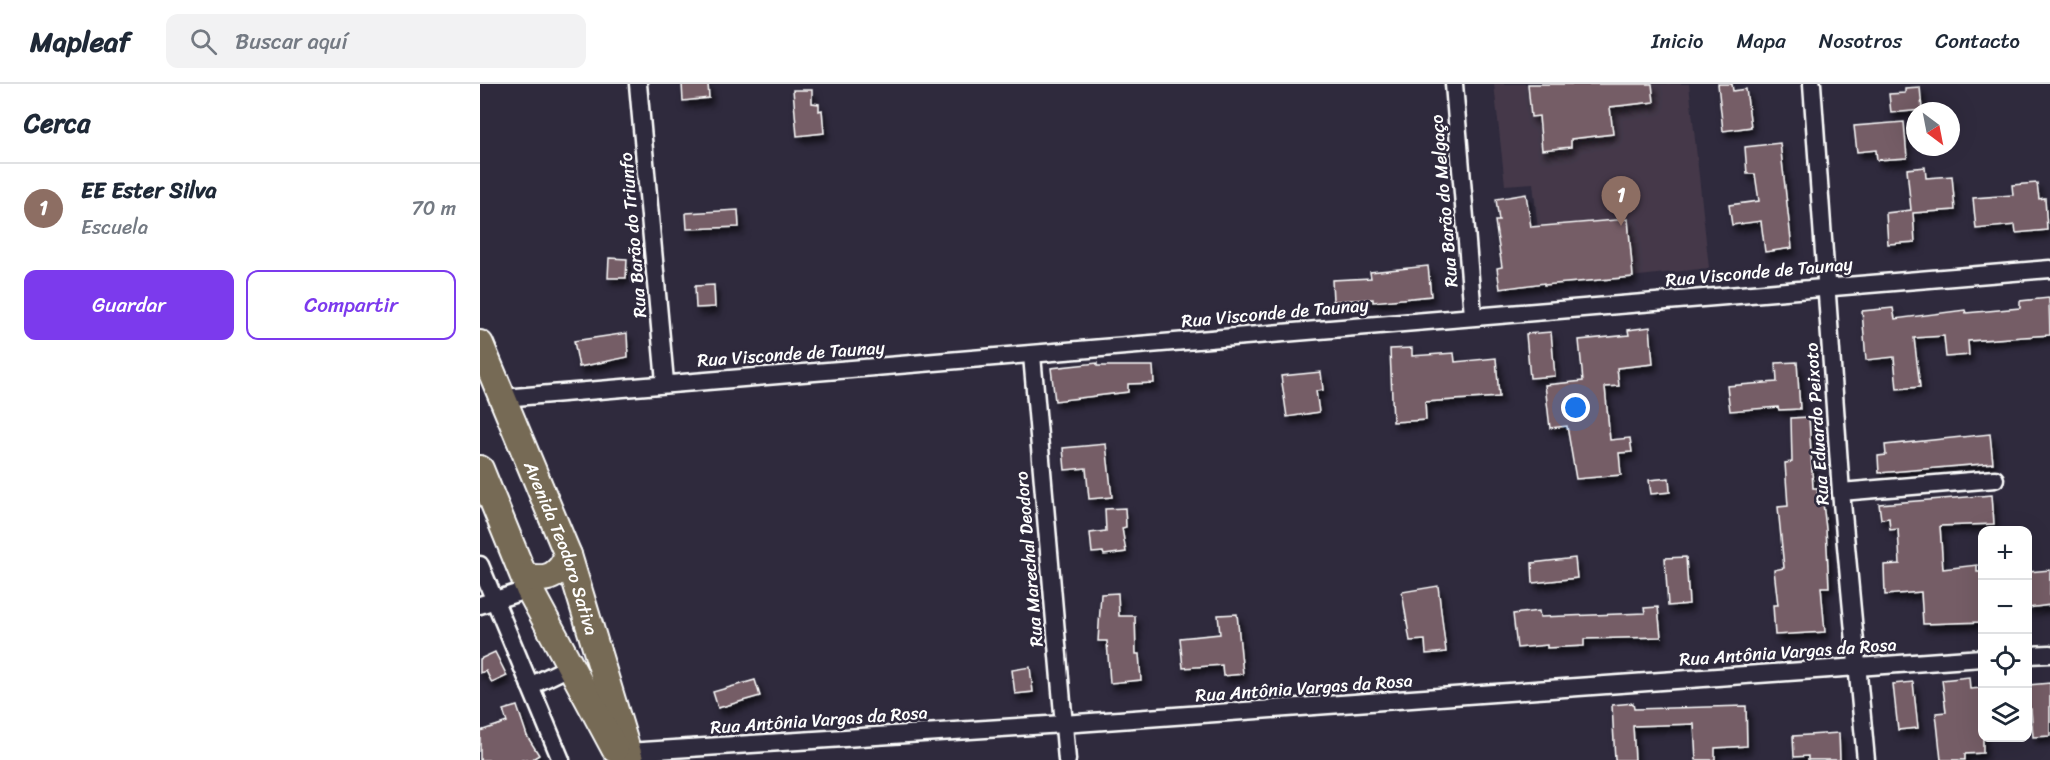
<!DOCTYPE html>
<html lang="es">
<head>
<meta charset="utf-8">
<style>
	:root { --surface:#fff; --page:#f2f2f3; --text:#1f2937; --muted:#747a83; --line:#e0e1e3; --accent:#7c3aed }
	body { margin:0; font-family:Sriracha,sans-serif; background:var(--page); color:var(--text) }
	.controls { position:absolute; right:18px; bottom:18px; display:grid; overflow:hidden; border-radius:12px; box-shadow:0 6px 24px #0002 }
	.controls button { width:54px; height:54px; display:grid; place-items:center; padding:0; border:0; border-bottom:2px solid var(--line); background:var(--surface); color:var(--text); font:30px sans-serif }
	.compass { position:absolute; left:1426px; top:18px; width:54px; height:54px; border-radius:50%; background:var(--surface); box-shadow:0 6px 24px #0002; rotate:148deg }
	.you { position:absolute; left:1096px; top:324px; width:21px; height:21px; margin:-15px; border:4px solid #fff; border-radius:50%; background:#1a73e8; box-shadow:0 0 0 9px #1a73e833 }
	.badge { display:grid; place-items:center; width:39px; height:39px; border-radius:50%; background:var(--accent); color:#fff; font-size:20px; font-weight:700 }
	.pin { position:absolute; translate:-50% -50px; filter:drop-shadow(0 2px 3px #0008) }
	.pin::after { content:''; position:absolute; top:32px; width:21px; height:18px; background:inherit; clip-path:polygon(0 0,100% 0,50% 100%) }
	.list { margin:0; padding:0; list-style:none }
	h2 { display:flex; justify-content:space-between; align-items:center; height:78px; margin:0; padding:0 24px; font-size:26px }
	h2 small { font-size:20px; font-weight:400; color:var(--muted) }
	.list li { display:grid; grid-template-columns:39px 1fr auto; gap:18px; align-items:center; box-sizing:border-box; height:90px; padding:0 24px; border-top:2px solid var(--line) }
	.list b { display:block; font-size:22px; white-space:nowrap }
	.list p { margin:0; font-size:20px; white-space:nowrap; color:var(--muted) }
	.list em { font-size:20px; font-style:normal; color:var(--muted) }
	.actions { display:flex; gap:12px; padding:18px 24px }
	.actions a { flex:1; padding:14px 0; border:2px solid var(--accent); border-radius:12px; text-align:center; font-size:21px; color:var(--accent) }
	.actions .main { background:var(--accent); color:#fff }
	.icon { flex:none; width:33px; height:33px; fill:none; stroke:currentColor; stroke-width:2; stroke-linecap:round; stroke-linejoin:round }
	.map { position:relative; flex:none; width:1570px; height:676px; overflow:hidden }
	header { display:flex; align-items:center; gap:36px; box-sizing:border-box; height:84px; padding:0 30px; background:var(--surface); border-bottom:2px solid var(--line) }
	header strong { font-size:28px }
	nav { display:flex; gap:33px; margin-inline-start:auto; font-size:21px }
	.search { width:420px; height:54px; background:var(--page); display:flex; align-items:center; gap:15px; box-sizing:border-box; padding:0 21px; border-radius:12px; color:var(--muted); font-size:22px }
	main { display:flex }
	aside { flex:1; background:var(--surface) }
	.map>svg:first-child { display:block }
</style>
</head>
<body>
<header>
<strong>Mapleaf</strong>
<div class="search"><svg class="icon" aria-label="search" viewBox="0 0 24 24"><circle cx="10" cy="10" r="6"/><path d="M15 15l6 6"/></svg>Buscar aquí</div>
<nav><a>Inicio</a><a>Mapa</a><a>Nosotros</a><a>Contacto</a></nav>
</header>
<main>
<aside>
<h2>Cerca<small></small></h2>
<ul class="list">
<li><span class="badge" style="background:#8d6e63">1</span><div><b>EE Ester Silva</b><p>Escuela</p></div><em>70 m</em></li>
</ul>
<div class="actions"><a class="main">Guardar</a><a>Compartir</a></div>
</aside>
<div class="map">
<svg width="1570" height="676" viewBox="0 0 1570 676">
	<defs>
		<filter id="shadow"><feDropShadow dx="3.5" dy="6" stdDeviation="3" flood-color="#0009"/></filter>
	</defs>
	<rect width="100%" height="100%" fill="#2f2a3d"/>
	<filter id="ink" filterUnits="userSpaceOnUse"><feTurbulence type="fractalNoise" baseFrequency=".0167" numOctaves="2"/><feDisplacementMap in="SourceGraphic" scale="12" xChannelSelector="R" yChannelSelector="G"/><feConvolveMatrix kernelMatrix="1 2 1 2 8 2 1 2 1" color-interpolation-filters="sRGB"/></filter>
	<g filter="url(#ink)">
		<path fill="#443949" d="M 1014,0 L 1209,0 L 1229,184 L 1064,203 L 1053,99 L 1025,101 Z"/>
		<g fill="#755d66" stroke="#fff" stroke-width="1.5" filter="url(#shadow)">
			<path d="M 202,0 L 228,0 L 229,14 L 203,17 Z"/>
			<path d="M 1048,0 L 1172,0 L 1174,18 L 1130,23 L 1133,50 L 1091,55 L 1091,63 L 1062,66 L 1059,32 L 1051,33 Z"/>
			<path d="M 1238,0 L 1252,0 L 1253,7 L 1266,5 L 1271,43 L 1243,47 Z"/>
			<path d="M 1440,3 L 1442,26 L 1411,29 L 1409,10 L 1425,9 L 1425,4 Z"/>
			<path d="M 313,6 L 332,6 L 332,19 L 339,20 L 339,27 L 342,26 L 344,49 L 317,52 Z"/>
			<path d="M 1424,38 L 1427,74 L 1397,76 L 1396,66 L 1377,68 L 1374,42 Z"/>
			<path d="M 1300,59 L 1312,164 L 1285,168 L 1281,137 L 1252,141 L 1249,121 L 1279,117 L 1275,90 L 1267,90 L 1265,63 Z"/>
			<path d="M 1445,83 L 1446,94 L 1472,92 L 1475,126 L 1433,129 L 1435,158 L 1408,160 L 1406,129 L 1431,126 L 1427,85 Z"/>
			<path d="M 1557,99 L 1559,115 L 1565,114 L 1567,146 L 1536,149 L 1535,141 L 1496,145 L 1493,114 L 1533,111 L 1532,101 Z"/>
			<path d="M 1046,110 L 1051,143 L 1148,135 L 1153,193 L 1064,201 L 1064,199 L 1020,205 L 1017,184 L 1022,183 L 1015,137 L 1019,137 L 1016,115 Z"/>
			<path d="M 258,126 L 259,143 L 207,145 L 206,129 Z"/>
			<path d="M 129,174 L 147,175 L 146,194 L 128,194 Z"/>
			<path d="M 948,182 L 951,212 L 893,218 L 893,215 L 853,217 L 852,196 L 891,194 L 890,188 Z"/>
			<path d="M 234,201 L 235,223 L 216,224 L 215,202 Z"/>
			<path d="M 1569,214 L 1570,251 L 1488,257 L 1489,271 L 1466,273 L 1464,252 L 1434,254 L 1440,303 L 1417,305 L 1414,273 L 1386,276 L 1382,227 L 1413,224 L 1415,235 L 1485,226 L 1486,229 L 1540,224 L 1540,217 Z"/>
			<path d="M 1170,243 L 1173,280 L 1137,284 L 1139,302 L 1125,303 L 1130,356 L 1150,354 L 1152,368 L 1139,369 L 1141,391 L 1096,395 L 1087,342 L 1070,344 L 1065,301 L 1103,297 L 1099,256 L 1149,251 L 1148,246 Z"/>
			<path d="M 1071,248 L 1075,292 L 1050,294 L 1046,250 Z"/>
			<path d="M 147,249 L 148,273 L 99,283 L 94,257 Z"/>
			<path d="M 932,264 L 932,272 L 974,269 L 975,278 L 1016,274 L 1019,313 L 945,318 L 946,336 L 913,338 L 910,265 Z"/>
			<path d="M 1317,278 L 1320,325 L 1299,326 L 1298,323 L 1250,327 L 1247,302 L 1297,298 L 1296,279 Z"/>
			<path d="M 617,279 L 617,282 L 673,282 L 674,299 L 648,300 L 648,308 L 575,317 L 571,284 Z"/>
			<path d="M 841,288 L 843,306 L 836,307 L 839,328 L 807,333 L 801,292 Z"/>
			<path d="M 1329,333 L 1333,404 L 1337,404 L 1339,420 L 1343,419 L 1346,445 L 1349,503 L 1341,503 L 1345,548 L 1295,551 L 1293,521 L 1298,521 L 1294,486 L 1304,484 L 1298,423 L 1308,422 L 1305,379 L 1312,378 L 1311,334 Z"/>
			<path d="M 1510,350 L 1513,379 L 1399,389 L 1398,372 L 1406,371 L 1405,361 Z"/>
			<path d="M 626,360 L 632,413 L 609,415 L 606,384 L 585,386 L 583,364 Z"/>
			<path d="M 1189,394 L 1190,408 L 1171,410 L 1169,396 Z"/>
			<path d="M 1512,411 L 1514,440 L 1460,442 L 1463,485 L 1497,481 L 1497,488 L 1503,488 L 1503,538 L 1443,540 L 1441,508 L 1405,511 L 1404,481 L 1420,480 L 1418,445 L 1410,446 L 1409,434 L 1401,435 L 1399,420 Z"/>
			<path d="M 645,424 L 646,443 L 642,444 L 646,468 L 624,471 L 623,468 L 612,469 L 610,449 L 626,447 L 625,425 Z"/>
			<path d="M 1206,473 L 1209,520 L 1188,522 L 1185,474 Z"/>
			<path d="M 1095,474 L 1097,494 L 1053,499 L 1052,479 Z"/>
			<path d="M 1570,486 L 1570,521 L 1548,524 L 1548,488 Z"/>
			<path d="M 958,502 L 966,568 L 946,570 L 945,556 L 930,557 L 922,508 Z"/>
			<path d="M 638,509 L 639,532 L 655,532 L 656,570 L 659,570 L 661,596 L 630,599 L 627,557 L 618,557 L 621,510 Z"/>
			<path d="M 1178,523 L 1181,553 L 1104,555 L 1104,562 L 1067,564 L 1067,561 L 1037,564 L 1033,530 L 1059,527 L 1060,533 L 1165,529 L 1164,524 Z"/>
			<path d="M 757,530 L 763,590 L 743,592 L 742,581 L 703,584 L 700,554 L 740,550 L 738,531 Z"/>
			<path d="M 15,568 L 27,592 L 12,599 L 6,587 L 0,589 L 0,575 Z"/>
			<path d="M 550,583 L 553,608 L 535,610 L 532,586 Z"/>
			<path d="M 1489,593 L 1490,605 L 1503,604 L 1503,669 L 1485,670 L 1485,676 L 1461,676 L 1456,629 L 1466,628 L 1462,596 Z"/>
			<path d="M 275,596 L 280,612 L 238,624 L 233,608 Z"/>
			<path d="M 1433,598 L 1438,644 L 1418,646 L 1413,600 Z"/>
			<path d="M 1570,599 L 1570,652 L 1553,653 L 1551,625 L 1548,625 L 1548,601 Z"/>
			<path d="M 1153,619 L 1154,625 L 1266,622 L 1267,662 L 1235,664 L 1235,676 L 1216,676 L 1214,640 L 1153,642 L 1155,676 L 1135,676 L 1132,621 Z"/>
			<path d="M 37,622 L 47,652 L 59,671 L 51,676 L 0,676 L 0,647 L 27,638 L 23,626 Z"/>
			<path d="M 1359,649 L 1360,676 L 1328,676 L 1328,672 L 1314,673 L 1313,652 Z"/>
		</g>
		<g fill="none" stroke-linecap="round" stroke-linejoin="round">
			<g stroke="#fff" stroke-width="21">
				<g id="street">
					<path d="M 158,0 L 185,298"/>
					<path d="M 974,0 L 993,231"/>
					<path d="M 1332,0 L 1361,408 L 1386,676"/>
					<path d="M 552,271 L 587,676"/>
					<path d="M 23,314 L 1570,185"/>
					<path d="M 1361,408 L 1515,395"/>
					<path d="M 0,481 L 81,676"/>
					<path d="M 0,521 L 49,505"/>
					<path d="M 1548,571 L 1570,570"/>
					<path d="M 50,602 L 91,582"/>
					<path d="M 147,668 L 583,640 L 1502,574"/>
				</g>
			</g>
			<g stroke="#fff" stroke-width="30">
				<g id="primary">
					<path id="s1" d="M 0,260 L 88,471 L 150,676"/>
					<path d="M 0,385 L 49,505 L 135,665"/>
					<path d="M 45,493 C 67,497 79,493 88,471"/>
				</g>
			</g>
			<use href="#street" stroke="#2f2a3d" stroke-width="16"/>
			<use href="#primary" stroke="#766a55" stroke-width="26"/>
		</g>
	</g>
	<g text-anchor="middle" stroke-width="5" stroke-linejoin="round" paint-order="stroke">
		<g font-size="18" fill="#fff" stroke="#2f2a3d">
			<text transform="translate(964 117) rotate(-95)" y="6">Rua Barão do Melgaço</text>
			<text transform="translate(153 151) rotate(-95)" y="6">Rua Barão do Triunfo</text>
			<text transform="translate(1279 188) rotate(-5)" y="6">Rua Visconde de Taunay</text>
			<text transform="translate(795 229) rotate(-5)" y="6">Rua Visconde de Taunay</text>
			<text transform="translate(311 270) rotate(-4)" y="6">Rua Visconde de Taunay</text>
			<text transform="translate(1337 340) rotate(-94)" y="6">Rua Eduardo Peixoto</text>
			<text dy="6" stroke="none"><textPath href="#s1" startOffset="220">Avenida Teodoro Sativa</textPath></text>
			<text transform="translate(549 475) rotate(-95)" y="6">Rua Marechal Deodoro</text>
			<text transform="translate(1308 568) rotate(-4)" y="6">Rua Antônia Vargas da Rosa</text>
			<text transform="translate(824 604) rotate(-4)" y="6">Rua Antônia Vargas da Rosa</text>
			<text transform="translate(339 636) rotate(-4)" y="6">Rua Antônia Vargas da Rosa</text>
		</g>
	</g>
</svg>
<div class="controls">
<button>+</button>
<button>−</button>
<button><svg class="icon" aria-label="locate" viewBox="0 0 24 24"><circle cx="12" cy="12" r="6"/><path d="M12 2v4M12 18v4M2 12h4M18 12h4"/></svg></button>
<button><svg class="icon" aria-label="layers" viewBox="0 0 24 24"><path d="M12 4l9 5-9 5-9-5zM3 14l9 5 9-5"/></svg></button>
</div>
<svg class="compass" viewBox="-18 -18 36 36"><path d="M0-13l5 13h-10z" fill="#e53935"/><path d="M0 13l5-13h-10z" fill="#747a83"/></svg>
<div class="you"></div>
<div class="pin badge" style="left:1141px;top:142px;background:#8d6e63">1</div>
</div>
</main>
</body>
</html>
